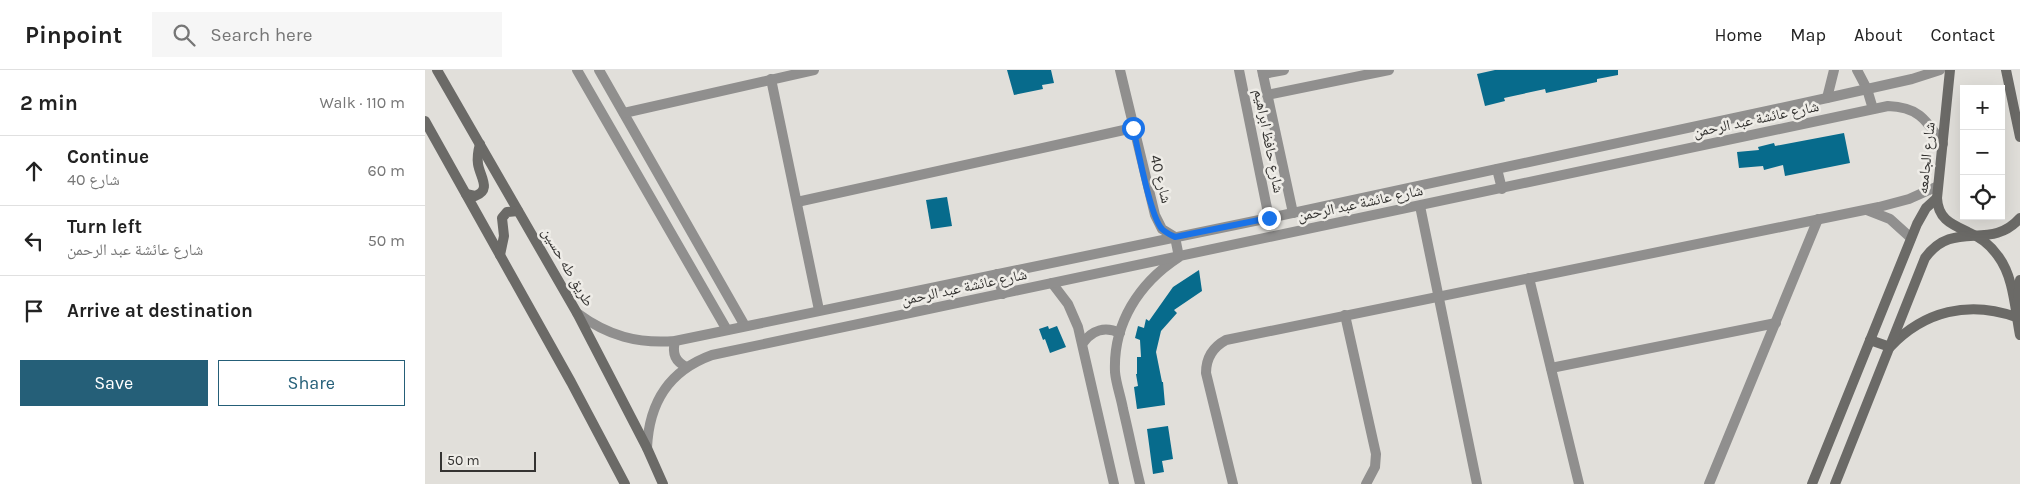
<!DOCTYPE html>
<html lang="en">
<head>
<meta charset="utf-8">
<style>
	:root { --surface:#fff; --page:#f6f6f6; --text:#222; --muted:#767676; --line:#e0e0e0; --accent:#255f78 }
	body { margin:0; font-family:Karla,"Noto Naskh Arabic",sans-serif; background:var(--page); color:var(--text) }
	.controls { position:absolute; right:15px; top:15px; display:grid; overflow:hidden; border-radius:0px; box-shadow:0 5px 20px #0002 }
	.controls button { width:45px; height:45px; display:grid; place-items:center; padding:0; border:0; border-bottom:1px solid var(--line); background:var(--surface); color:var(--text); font:25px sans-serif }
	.scale { position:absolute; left:15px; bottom:12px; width:96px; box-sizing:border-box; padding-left:5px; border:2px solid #343331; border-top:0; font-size:14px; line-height:18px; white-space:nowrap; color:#343331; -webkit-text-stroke:4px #eeece7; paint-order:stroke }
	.stop { position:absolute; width:15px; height:15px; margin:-11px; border:4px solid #1a73e8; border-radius:50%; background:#fff }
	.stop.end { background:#1a73e8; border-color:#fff; box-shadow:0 1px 5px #0008 }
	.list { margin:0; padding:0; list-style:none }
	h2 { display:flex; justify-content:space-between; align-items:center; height:65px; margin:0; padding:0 20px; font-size:21px }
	h2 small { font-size:16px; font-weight:400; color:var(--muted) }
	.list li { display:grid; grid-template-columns:32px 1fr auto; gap:15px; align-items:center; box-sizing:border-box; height:70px; padding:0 20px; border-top:1px solid var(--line) }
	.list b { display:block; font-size:19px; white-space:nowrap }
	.list p { margin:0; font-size:16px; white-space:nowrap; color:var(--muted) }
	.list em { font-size:16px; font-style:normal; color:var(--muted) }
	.actions { display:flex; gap:10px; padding:15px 20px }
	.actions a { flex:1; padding:11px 0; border:1px solid var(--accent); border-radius:0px; text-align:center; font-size:18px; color:var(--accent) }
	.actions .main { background:var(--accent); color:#fff }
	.icon { flex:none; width:28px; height:28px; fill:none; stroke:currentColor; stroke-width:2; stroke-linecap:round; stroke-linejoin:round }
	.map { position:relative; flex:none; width:1595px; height:414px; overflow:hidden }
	header { display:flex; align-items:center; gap:30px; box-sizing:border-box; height:70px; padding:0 25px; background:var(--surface); border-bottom:1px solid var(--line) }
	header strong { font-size:24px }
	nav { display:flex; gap:28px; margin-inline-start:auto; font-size:18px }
	.search { width:350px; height:45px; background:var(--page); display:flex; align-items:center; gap:12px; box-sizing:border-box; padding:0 18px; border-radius:0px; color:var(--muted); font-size:19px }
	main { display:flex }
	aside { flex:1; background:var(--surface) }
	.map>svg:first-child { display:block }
</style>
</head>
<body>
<header>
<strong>Pinpoint</strong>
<div class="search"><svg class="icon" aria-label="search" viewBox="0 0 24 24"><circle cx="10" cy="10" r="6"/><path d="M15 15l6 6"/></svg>Search here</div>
<nav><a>Home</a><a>Map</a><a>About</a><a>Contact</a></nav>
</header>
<main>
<aside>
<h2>2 min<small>Walk · 110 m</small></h2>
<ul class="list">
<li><svg class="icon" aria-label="ahead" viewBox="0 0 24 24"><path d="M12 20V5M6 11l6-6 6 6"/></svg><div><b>Continue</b><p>شارع 40</p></div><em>60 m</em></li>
<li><svg class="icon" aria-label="left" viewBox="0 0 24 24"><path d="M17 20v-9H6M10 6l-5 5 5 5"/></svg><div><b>Turn left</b><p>شارع عائشة عبد الرحمن</p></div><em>50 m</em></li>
<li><svg class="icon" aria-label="arrive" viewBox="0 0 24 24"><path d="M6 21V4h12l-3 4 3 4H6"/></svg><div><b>Arrive at destination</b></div></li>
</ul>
<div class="actions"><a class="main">Save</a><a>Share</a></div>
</aside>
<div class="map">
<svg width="1595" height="414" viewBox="0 0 1595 414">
	<rect width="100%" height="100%" fill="#e1dfda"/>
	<g fill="#076b8c">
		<path d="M 582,0 L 626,0 L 629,13 L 617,15 L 618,19 L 589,25 Z"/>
		<path d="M 1070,0 L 1193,0 L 1193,5 L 1172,9 L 1172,12 L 1121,23 L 1120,19 L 1079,28 L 1080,31 L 1060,36 L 1052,4 Z"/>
		<path d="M 1419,63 L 1425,93 L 1360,106 L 1358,95 L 1339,100 L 1338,96 L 1314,98 L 1312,82 L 1334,80 L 1333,77 L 1349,73 L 1350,76 Z"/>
		<path d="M 522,127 L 527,156 L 506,159 L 501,130 Z"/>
		<path d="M 774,200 L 777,221 L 749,240 L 752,243 L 736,261 L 731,282 L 737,312 L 738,312 L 740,335 L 712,339 L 709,317 L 713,316 L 711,304 L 712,304 L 712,287 L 716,287 L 715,270 L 710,268 L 713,256 L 719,258 L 721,249 L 724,251 L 748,217 Z"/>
		<path d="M 623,256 L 624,259 L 632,256 L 641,277 L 625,283 L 620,269 L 618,270 L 614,259 Z"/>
		<path d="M 743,356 L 748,389 L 737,391 L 739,402 L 728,404 L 722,359 Z"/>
	</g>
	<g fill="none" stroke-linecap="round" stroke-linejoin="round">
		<g stroke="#908f8e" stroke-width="10">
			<path d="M 152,0 L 302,260"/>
			<path d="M 174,0 L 320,256"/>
			<path d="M 695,0 L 730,145 L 737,159 L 750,167 L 754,187 C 714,213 688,253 690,302 C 691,314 696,327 698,339 C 704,364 709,389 715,414"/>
			<path d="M 814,0 L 844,148"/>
			<path d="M 837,0 L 868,143"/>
			<path d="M 1432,0 L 1442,19 L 1448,39"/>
			<path d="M 838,4 L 859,0"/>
			<path d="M 346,9 L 394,240"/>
			<path d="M 842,25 L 964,0"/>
			<path d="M 1402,28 L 1409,0"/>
			<path d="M 199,43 L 389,0"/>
			<path d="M 1072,99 L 1077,119"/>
			<path d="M 372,132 L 708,58"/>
			<path d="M 995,136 L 1052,414"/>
			<path d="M 1442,140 L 1465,149 L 1486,168"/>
			<path d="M 572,204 L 578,224"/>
			<path d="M 1104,208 L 1154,414"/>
			<path d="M 627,213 L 643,234 L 653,257 L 689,414"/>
			<path d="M 152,243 C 183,266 213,274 250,271 L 844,148 L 1402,28 L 1487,9 L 1515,0"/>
			<path d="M 920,245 L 951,384 L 950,397 L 941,414"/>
			<path d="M 250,271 C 247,283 250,292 262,297"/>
			<path d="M 658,273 C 667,260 680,256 695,263"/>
			<path d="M 1126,298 L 1351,253"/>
			<path d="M 222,378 C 224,333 243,301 287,285 L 1463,36 C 1494,37 1501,50 1518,74"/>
			<path d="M 808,414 L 781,303 C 781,288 788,277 801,270 L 1454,137 L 1484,129 L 1513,116"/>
			<path d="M 1284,414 L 1393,149"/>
		</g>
		<g stroke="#6b6a67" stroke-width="10">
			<path d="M 12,0 L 152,243 L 222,378 L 238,414"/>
			<path d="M 1525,0 L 1512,128 C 1513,149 1526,154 1543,162 C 1555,167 1566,176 1573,186 C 1589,207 1590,240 1595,265"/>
			<path d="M 1581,0 L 1595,67"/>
			<path d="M 0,51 L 146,312 L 200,414"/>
			<path d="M 41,124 L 50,126 C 67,120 55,107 53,94 C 52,87 53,81 55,74"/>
			<path d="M 75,185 L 79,166 L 77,148 L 82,142 L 93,141"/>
			<path d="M 1445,270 L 1465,277 C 1499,241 1544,230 1591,247 L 1595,210"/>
			<path d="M 1387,414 L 1492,154 L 1501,138 L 1512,128"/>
			<path d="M 1410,414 L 1500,188 C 1529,148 1565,182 1595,148"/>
		</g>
	</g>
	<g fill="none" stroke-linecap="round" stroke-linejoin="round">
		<path stroke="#1a73e8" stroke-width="6" d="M 708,58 C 713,78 725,146 737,159 C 741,163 746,165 750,167 L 844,148"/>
	</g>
	<g text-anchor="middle" stroke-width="5" stroke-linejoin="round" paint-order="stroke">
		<g font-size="15" fill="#343331" stroke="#eeece7">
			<text transform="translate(1331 49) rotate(-12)" y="5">شارع عائشة عبد الرحمن</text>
			<text transform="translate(844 71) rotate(79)" y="5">شارع حافظ ابراهيم</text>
			<text transform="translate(1501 88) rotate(-84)" y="5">شارع الجامعه</text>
			<text transform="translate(736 109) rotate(76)" y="5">شارع 40</text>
			<text transform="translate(935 133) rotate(-12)" y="5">شارع عائشة عبد الرحمن</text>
			<text transform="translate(143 197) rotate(60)" y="5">طريق طه حسين</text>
			<text transform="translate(539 217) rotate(-12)" y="5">شارع عائشة عبد الرحمن</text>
		</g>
	</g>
</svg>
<div class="controls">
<button>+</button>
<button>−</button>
<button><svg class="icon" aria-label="locate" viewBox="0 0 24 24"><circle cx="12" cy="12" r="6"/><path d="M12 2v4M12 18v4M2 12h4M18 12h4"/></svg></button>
</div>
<div class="scale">50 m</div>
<div class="stop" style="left:708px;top:58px"></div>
<div class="stop end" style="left:844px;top:148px"></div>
</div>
</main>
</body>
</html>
